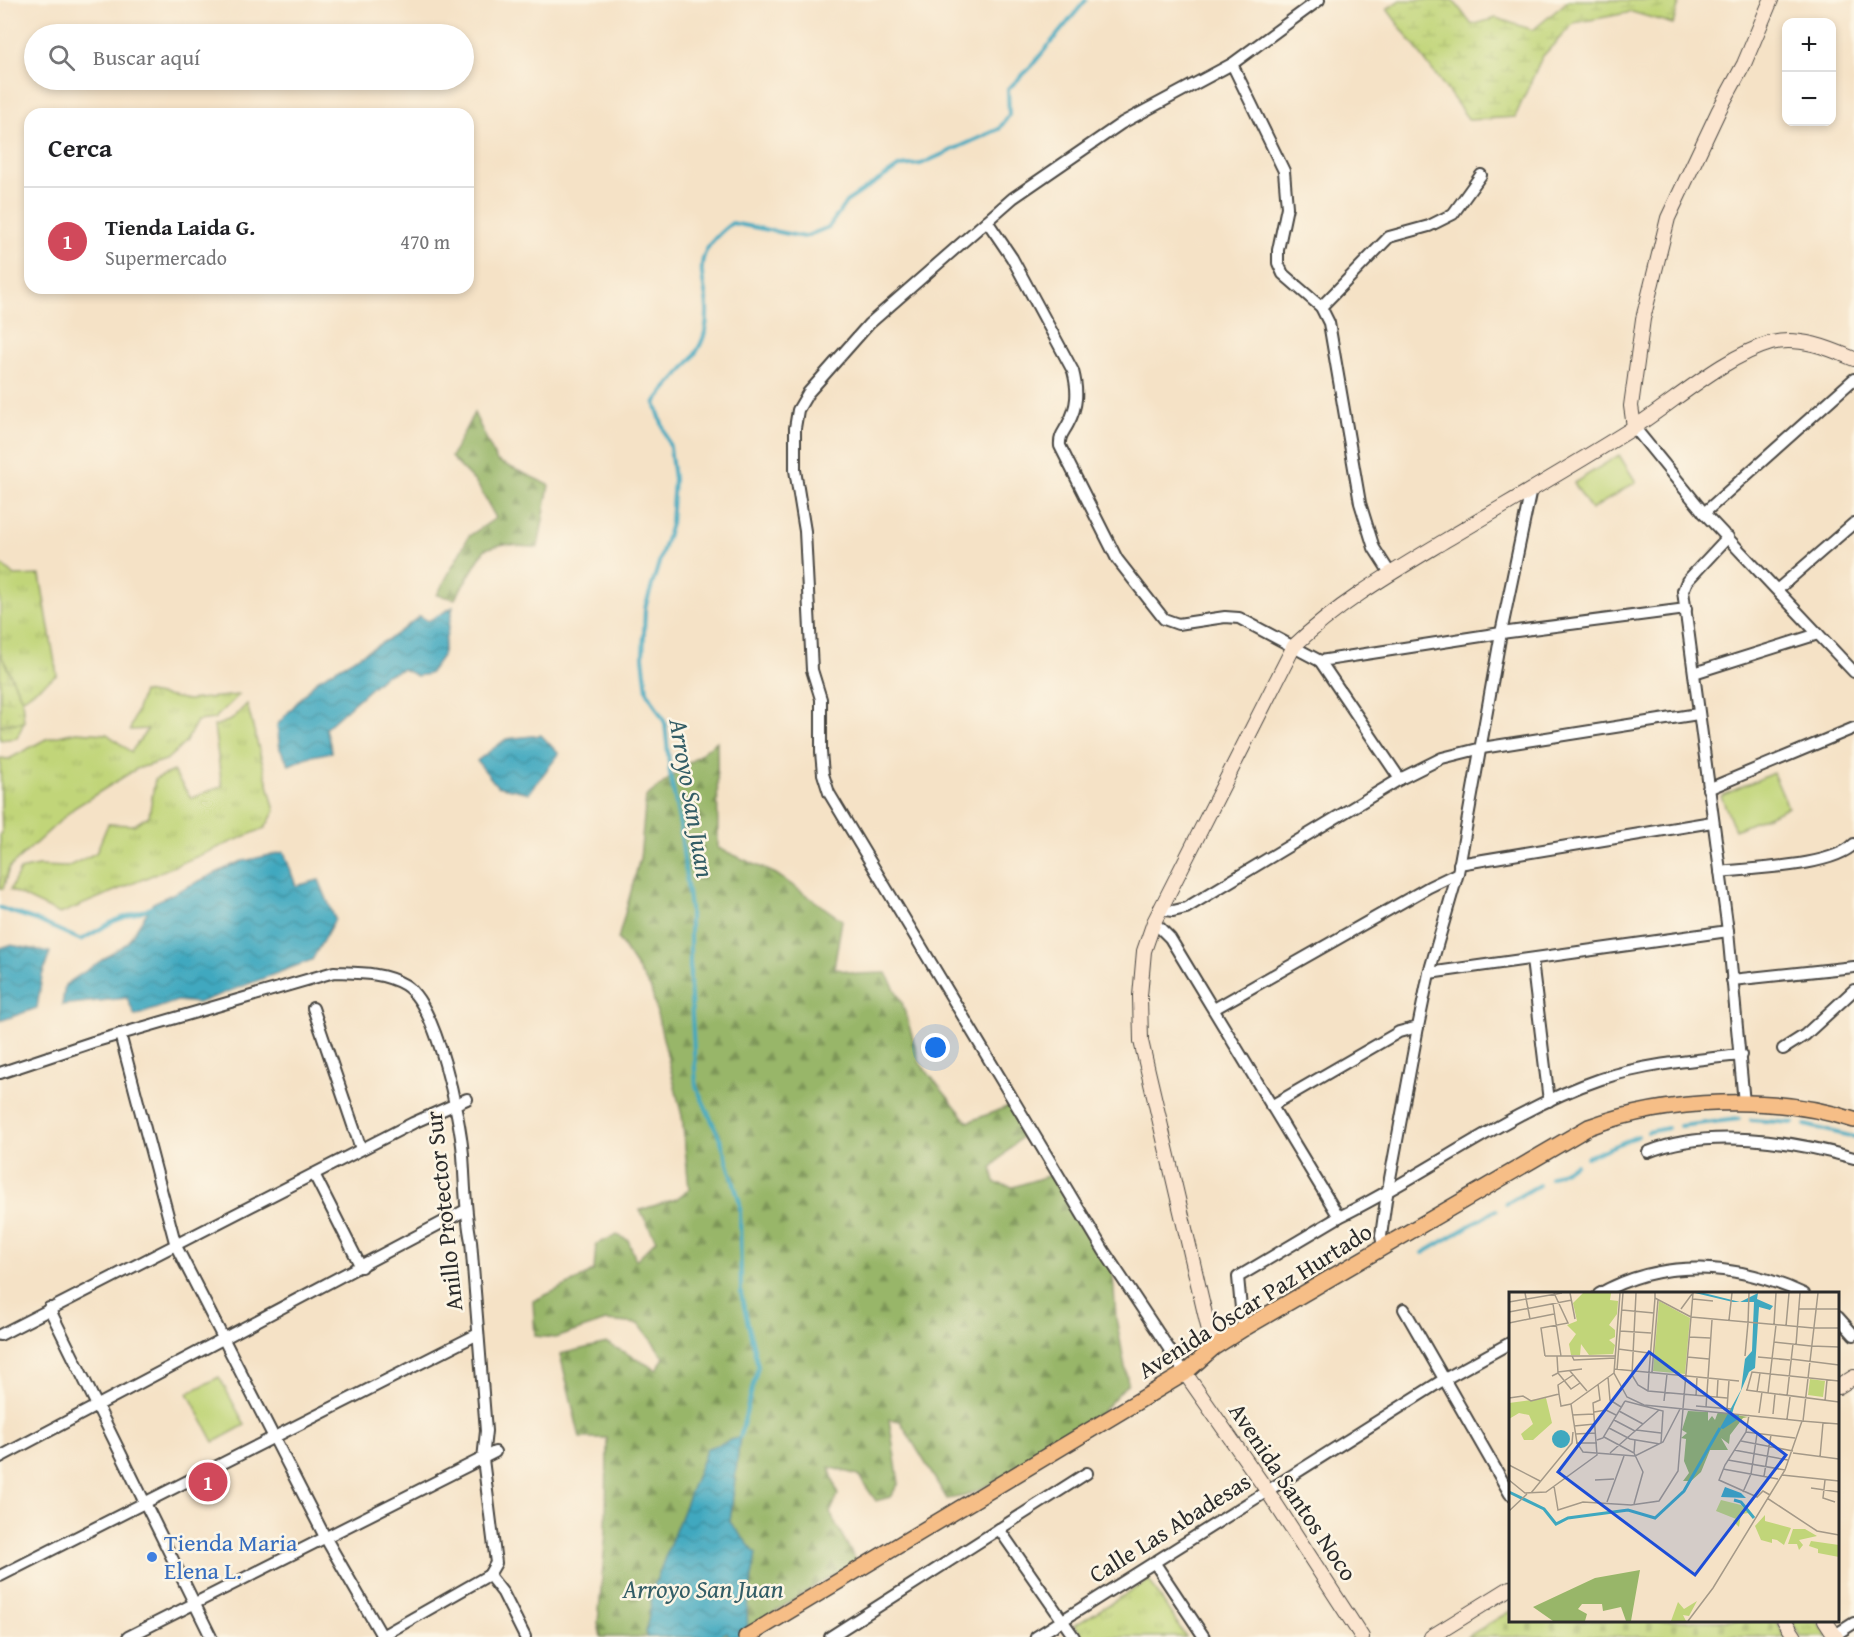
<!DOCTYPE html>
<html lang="es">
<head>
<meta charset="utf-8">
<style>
	:root { --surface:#fff; --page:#f2f2f2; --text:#202124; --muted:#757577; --line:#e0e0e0; --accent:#d1495b }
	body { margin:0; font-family:"Gentium Book Plus",serif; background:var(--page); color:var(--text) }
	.controls { position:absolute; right:18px; top:18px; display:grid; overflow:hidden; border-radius:12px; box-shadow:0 3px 9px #0003 }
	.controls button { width:54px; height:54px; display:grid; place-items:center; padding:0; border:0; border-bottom:2px solid var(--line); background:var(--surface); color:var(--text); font:30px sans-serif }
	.you { position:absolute; left:936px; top:1048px; width:21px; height:21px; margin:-15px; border:4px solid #fff; border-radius:50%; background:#1a73e8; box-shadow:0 0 0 9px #1a73e833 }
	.badge { display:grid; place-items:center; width:39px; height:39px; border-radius:50%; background:var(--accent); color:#fff; font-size:20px; font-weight:700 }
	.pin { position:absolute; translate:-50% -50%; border:3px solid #fff; box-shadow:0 2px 6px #0006 }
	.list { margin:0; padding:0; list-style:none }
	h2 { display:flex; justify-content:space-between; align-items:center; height:78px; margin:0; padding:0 24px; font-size:26px }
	h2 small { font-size:20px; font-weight:400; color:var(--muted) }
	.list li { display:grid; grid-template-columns:39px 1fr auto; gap:18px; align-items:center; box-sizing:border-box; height:108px; padding:0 24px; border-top:2px solid var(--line) }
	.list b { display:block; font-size:22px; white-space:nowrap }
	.list p { margin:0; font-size:20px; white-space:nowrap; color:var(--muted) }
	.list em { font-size:20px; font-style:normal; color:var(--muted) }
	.icon { flex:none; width:33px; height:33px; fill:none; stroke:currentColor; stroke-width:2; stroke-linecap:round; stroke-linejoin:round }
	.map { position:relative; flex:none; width:1854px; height:1637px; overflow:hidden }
	.search { position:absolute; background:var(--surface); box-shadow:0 3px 9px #0003; left:24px; top:24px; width:450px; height:66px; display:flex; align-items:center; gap:15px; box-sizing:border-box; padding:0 21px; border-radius:33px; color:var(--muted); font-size:22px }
	.panel { position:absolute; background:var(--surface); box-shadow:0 3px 9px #0003; left:24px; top:108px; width:450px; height:186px; border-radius:18px }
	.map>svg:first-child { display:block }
</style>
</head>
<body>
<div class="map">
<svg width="1854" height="1637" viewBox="0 0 1854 1637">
	<defs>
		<pattern id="grass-tufts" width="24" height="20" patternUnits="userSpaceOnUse" patternTransform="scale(1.5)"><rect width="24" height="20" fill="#c1d579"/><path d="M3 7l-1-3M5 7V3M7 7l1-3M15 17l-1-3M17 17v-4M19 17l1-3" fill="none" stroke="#a6b769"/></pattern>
		<pattern id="forest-firs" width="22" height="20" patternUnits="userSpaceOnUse" patternTransform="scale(1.5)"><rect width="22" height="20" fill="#98b669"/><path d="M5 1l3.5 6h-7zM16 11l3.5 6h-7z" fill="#7c9457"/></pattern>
		<pattern id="wetland-marsh" width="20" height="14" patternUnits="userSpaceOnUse" patternTransform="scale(1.5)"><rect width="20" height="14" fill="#c1d579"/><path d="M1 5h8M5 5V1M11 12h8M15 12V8" fill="none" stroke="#a6b769"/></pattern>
		<pattern id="cemetery-stones" width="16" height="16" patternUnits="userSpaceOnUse" patternTransform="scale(1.5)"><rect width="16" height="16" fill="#c1d579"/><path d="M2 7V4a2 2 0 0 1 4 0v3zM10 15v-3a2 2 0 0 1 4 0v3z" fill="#a6b769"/></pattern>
		<pattern id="water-waves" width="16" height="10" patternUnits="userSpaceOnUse" patternTransform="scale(1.5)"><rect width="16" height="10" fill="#3fa8bf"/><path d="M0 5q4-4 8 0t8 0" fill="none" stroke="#35899b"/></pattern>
	</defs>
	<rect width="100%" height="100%" fill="#fcf5e5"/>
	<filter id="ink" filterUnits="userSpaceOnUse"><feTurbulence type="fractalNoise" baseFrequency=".0167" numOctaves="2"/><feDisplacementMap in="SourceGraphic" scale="12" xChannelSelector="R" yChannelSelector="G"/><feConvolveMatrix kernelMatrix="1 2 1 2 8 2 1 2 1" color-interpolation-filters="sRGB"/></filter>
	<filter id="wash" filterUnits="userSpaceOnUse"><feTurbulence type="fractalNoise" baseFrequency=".008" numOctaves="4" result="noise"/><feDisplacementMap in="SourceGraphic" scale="24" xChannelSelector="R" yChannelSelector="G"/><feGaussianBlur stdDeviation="1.35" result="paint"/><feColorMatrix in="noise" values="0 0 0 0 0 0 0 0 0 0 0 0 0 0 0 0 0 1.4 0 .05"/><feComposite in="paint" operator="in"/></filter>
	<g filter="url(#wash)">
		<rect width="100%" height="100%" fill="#f5e2c6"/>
		<g fill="url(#grass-tufts)" stroke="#768052" stroke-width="1.5">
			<path d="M 0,563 L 14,576 L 40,575 L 57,675 L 22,699 L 0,653 Z"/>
			<path d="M 143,692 L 188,700 L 239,695 L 214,719 L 197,721 L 185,743 L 166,760 L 136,769 L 74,808 L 9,868 L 3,889 L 0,889 L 0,835 L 2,833 L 0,758 L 9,759 L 46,739 L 76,732 L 107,734 L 131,752 L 148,729 L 130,730 Z"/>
			<path d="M 247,704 L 275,811 L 265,828 L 60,914 L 10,890 L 20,870 L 38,866 L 67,867 L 96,853 L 108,824 L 134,825 L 149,816 L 155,779 L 173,771 L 191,798 L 222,786 L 214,726 L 231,720 Z"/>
			<path d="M 24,722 L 17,738 L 0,740 L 0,725 Z"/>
			<path d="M 1149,1580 L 1186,1637 L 1083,1637 L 1075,1625 Z"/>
			<path d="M 1791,1621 L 1817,1621 L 1828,1637 L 1801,1637 Z"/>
		</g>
		<g fill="url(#forest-firs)" stroke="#62704a" stroke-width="1.5">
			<path d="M 474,413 L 497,461 L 549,485 L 538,548 L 504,544 L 485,549 L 455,599 L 437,595 L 469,536 L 496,518 L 477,484 L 451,457 Z"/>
			<path d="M 717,741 L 718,848 L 776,874 L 842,920 L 834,968 L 857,974 L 886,973 L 902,1002 L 920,1063 L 968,1122 L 1012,1105 L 1026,1132 L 992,1167 L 995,1183 L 1013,1187 L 1057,1173 L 1112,1262 L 1116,1318 L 1128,1383 L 1091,1424 L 1006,1477 L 965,1496 L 947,1499 L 900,1421 L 889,1419 L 899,1483 L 890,1497 L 876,1501 L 858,1475 L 829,1467 L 838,1495 L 830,1513 L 857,1563 L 829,1577 L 736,1637 L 601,1637 L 598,1623 L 606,1532 L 607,1438 L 580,1438 L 560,1354 L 607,1343 L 657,1370 L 664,1357 L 639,1324 L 606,1321 L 555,1338 L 535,1336 L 533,1301 L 580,1279 L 594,1270 L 596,1244 L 617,1235 L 628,1240 L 636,1260 L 656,1240 L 640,1210 L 676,1199 L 689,1189 L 682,1116 L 651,989 L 618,939 L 640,858 L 646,797 Z"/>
		</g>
		<g fill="url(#wetland-marsh)" stroke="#768052" stroke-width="1.5">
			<path d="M 1400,0 L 1453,0 L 1472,25 L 1496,18 L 1533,30 L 1569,0 L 1680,0 L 1673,24 L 1632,12 L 1574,23 L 1542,57 L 1515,117 L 1469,120 L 1387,9 Z"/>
			<path d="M 0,653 L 22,699 L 24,722 L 0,725 Z"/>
		</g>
		<path fill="url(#cemetery-stones)" stroke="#768052" stroke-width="1.5" d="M 1510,1611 L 1510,1620 L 1775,1621 L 1786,1637 L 1467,1637 Z"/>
		<g fill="#c1d579" stroke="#768052" stroke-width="1.5">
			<path d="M 1619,455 L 1636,482 L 1591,510 L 1574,483 Z"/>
			<path d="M 1773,773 L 1788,807 L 1735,830 L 1721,796 Z"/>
			<path d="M 219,1377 L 245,1425 L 214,1442 L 188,1393 Z"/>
		</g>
		<g fill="url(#water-waves)" stroke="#356a75" stroke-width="1.5">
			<path d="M 453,607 L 442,656 L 429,674 L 417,676 L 403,669 L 384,676 L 326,728 L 332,752 L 307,757 L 289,765 L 280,749 L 277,725 L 317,680 L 392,637 L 420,616 L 428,621 Z"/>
			<path d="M 541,735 L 559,754 L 529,793 L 497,786 L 477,761 L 506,739 Z"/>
			<path d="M 284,852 L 296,886 L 319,880 L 335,919 L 312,960 L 198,1003 L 177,1001 L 135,1016 L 127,998 L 62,1005 L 65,985 L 127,943 L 153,903 L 239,862 Z"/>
			<path d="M 10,945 L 50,952 L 42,976 L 37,1008 L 0,1021 L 0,948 Z"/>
			<path d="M 740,1437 L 730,1522 L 756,1554 L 747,1608 L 748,1637 L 729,1637 L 727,1632 L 718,1637 L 647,1637 L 646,1632 L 654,1586 L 707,1448 Z"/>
		</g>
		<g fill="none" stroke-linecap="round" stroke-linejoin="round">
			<g stroke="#3fa8bf" stroke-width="4">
				<path d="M 0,908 L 36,920 L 81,940 L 114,921 L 153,907"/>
				<path d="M 1751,1120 L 1793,1123"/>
				<path d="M 1805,1125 L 1854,1137"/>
				<path d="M 1680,1126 L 1739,1119"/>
				<path d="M 1648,1132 L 1668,1128"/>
				<path d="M 1587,1157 L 1638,1136"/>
				<path d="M 1550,1178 L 1576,1164"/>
				<path d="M 1506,1204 L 1539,1185"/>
				<path d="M 1423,1253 L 1496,1210"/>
				<path d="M 740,1437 L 758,1366 L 741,1294 L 740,1203 L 721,1141 L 696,1086 L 690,981 L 690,909 L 680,826 L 670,773 L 665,723 L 647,691 L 643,657 L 645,608 L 671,524 L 674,479 L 670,447 L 655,403 C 670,379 698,361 705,332 C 716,281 677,265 732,223 L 804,237 L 829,227 L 846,202 L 900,166 L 921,164 L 999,129 L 1009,115 L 1008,89 L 1029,69 L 1086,0"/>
			</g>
		</g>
	</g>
	<g filter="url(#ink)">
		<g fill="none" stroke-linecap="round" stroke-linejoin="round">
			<g stroke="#494642" stroke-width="14">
				<g id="street">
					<path d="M 1232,64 L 1284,171 L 1287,207 L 1278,250 L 1278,263 L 1283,274 L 1321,307 L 1329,323 L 1360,503 L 1374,548 L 1390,573"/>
					<path d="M 987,221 L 1012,258 L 1073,371 C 1078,390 1078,406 1068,424 C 1064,432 1059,436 1060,446 L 1117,559 L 1164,619 L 1178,624 L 1225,617 L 1239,618 L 1320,661"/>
					<path d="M 1321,307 L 1389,237 L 1429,226 L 1453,214 L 1481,175"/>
					<path d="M 1634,427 L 1704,513 L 1854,672"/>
					<path d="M 1704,513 L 1854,379"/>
					<path d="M 1728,537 L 1687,581 L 1683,591 L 1728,931 L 1744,1103"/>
					<path d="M 1778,589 L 1854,523"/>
					<path d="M 1694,673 L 1818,634"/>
					<path d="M 1400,779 L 1320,661 L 1501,633 L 1686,609"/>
					<path d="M 1708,789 L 1854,728"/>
					<path d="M 1459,864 L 1712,822"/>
					<path d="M 1720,872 C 1752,868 1832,867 1854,844"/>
					<path d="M 1159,909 L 1173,911 L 1186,908 L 1400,779 L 1442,758 L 1482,748 L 1698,714"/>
					<path d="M 1154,922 L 1170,938 L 1339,1217 C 1428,1174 1507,1111 1601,1079 C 1645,1064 1695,1060 1741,1055"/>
					<path d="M 1532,960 L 1549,1101"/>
					<path d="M 1429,973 L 1728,931"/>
					<path d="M 1732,980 L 1854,967"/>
					<path d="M 313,1008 L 361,1149"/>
					<path d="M 1214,1009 L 1429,887 L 1458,873"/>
					<path d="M 120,1034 L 176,1246 L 325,1537 L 382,1636"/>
					<path d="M 1783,1049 L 1805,1035 L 1854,990"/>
					<path d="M 0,1073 L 93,1042 L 334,972 C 358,973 383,972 405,985 C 437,1005 460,1117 463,1155 C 465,1184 465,1212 471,1241 L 486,1431 L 483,1459 L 496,1563 L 489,1575 L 503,1593 L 525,1637"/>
					<path d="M 1271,1106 L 1399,1032 L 1418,1027"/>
					<path d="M 1648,1152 C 1708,1127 1793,1141 1854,1158"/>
					<path d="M 314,1174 L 361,1267"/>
					<path d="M 1383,1246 L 1381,1236 L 1386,1200 L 1418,1027 L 1429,973 L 1458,873 L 1501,633 L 1531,489"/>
					<path d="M 1599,1294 C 1664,1257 1738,1263 1804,1294"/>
					<path d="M 49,1308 L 211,1637"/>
					<path d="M 1404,1309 L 1510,1494"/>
					<path d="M 1838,1317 L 1854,1335"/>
					<path d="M 1243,1329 L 1238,1277 L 1339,1217"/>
					<path d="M 0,1335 L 413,1123 L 467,1099"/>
					<path d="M 1185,1373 L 1104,1251 L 829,793 L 823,774 L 821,752 L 821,699 L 812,670 L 805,531 L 795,470 L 795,428 L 798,410 L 808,393 L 869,324 L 1013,198 L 1122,123 L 1232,64 L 1319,0"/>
					<path d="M 0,1457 L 464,1211"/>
					<path d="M 999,1529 L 1074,1637"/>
					<path d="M 1154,1562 L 1204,1637"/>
					<path d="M 0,1576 L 478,1334"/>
					<path d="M 1835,1635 L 1854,1623"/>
					<path d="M 128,1637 L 495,1452"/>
					<path d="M 380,1637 L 489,1575"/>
					<path d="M 830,1637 L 1087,1473"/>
					<path d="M 1036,1637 L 1443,1380 L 1510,1343"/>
				</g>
			</g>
			<g stroke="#494642" stroke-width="16">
				<g id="secondary">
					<path d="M 1634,427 L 1631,406 L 1643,319 L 1668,218 L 1719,110 L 1744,64 L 1771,0"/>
					<path d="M 1213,1348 L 1141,1041 L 1140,996 L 1144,951 L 1154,922 L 1294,646 C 1339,603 1393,572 1446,540 C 1508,503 1571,467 1633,428 C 1674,402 1725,356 1771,343 C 1799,336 1829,348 1854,359"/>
					<path d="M 1185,1373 L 1268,1492 L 1362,1637"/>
					<path d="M 1838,1387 L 1854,1377"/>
					<path d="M 1784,1620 L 1795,1637"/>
					<path d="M 1825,1620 L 1836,1637"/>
					<path d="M 1431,1637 L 1510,1588"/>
				</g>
			</g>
			<g stroke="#494642" stroke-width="18">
				<path id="primary" d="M 746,1637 L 1185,1373 L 1213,1348 L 1243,1329 L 1589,1127 C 1667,1098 1775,1094 1854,1120"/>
			</g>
			<use href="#street" stroke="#fff" stroke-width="10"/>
			<use href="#secondary" stroke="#fbe5cf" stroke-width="14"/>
			<use href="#primary" stroke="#f6be87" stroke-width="15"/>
		</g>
	</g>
	<circle fill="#3f7fe0" stroke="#fcf5e5" stroke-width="2" cx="152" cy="1557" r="6"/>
	<g text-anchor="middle" stroke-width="5" stroke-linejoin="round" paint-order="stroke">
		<g font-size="24" fill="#2b2b2b" stroke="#fcf5e5">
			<text transform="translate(444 1211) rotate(-96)" y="8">Anillo Protector Sur</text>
			<text transform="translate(1255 1301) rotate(-32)" y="8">Avenida Óscar Paz Hurtado</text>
			<text transform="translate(1293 1492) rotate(56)" y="8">Avenida Santos Noco</text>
			<text transform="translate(1170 1528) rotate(-32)" y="8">Calle Las Abadesas</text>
		</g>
		<g font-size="24" fill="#366cbe" stroke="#fcf5e5" text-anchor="start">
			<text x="164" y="1551">Tienda Maria<tspan x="164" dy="28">Elena L.</tspan></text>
		</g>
		<g font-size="26" font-style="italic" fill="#335d66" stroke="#fcf5e5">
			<text transform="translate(692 798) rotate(80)" y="9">Arroyo San Juan</text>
			<text x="703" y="1598">Arroyo San Juan</text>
		</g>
	</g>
	<g transform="translate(1509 1292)">
		<rect width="330" height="330" fill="#f5e2c6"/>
		<path d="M 301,87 L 316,89 L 314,105 L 299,103 ZM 212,208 L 232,213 L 240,221 L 232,222 L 230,235 L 224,229 L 227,227 L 207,219 ZM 256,223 L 256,229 L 282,236 L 275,253 L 268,248 L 263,247 L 263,251 L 252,248 L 246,234 ZM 284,237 L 296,237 L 308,244 L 290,248 L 294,253 L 290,258 L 288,252 L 279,252 ZM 302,249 L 330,253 L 330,265 L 309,261 L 309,257 L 300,254 ZM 188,309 L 180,324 L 174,323 L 177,329 L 162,329 L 169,310 L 175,317 Z" fill="#c1d579"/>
		<path d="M 179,119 L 199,120 L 199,129 L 203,124 L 206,128 L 209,120 L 239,125 L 234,126 L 221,143 L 220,152 L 212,146 L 219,158 L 201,158 L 192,180 L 182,189 L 174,189 L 180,181 L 175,169 L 177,147 L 172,146 L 178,141 L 173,138 ZM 131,278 L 122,329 L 117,329 L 112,315 L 94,319 L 93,312 L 73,312 L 69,317 L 78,322 L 76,329 L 44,329 L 24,315 L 86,286 Z" fill="#98b669"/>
		<path d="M 74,1 L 106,1 L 102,1 L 101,8 L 109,9 L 108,22 L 100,33 L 106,38 L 106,45 L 100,48 L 106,53 L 104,62 L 80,63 L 72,52 L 71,63 L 62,63 L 60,52 L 67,42 L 58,33 L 68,29 L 64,11 ZM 37,106 L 43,131 L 24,148 L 15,148 L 12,142 L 24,132 L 20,123 L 10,121 L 0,127 L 0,111 Z" fill="#c1d579"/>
		<path d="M 150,9 L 181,26 L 176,82 L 144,79 Z" fill="#c1d579"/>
		<path d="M 186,1 L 195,1 L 231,10 L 249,1 L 248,7 L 264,14 L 261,18 L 250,15 L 246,76 L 240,80 L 225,115 L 223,122 L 230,123 L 229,127 L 214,137 L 211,136 L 232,98 L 236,67 L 243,59 L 245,10 L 224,10 ZM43 147a9 9 0 1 1 18 0a9 9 0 1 1-18 0ZM 216,195 L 232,201 L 237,206 L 212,205 Z" fill="#3fa8bf"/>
		<path fill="none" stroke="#3fa8bf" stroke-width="3" d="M 0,200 L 35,217 L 47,232 L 59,226 L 119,218 L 146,226 L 175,199 L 211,136M 225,208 L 232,210 L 245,226"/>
		<path fill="none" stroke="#a49988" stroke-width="1.5" d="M 16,1 L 21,27M 61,1 L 66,27M 111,1 L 105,81 L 118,105 L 135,113 L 293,129M 127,1 L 123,83 L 129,93 L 139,99 L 218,106M 146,1 L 146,6 L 182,25M 184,7 L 204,9M 0,10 L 53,1M 44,12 L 52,64M 172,17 L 183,2M 290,17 L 330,17M 113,18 L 145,21M 0,20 L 63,8M 182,25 L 184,1M 182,25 L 304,36M 220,28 L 223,1M 0,31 L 45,22M 239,31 L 240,1M 265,32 L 267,1M 277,34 L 280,1M 304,36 L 330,36M 111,39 L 142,41M 180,45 L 201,46M 265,50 L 302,54M 287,53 L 291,1M 302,54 L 330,55M 109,57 L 140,61M 36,64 L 32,36 L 59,31 L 45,1M 36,64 L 106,64M 63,64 L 65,68 L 106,66M 236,64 L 239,31M 178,65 L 200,67M 249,65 L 281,68M 282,67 L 330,73M 105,77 L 230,89M 108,78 L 114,1M 61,79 L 78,99M 49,80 L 73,77M 140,80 L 146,6M 143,80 L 149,8M 49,81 L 62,97 L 71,91M 105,81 L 62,112 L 68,151 L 74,160 L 126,164 L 154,150 L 171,117M 43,84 L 49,81 L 48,64M 99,85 L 101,108 L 112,115M 237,98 L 330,110M 238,98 L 243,80 L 330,89M 139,99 L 140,80M 248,100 L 251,81M 259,101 L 267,33M 50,102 L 49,93 L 64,83M 187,104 L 188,85M 278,104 L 284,52M 208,105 L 209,87M 0,106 L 14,104 L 22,109 L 50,102 L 52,114 L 62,112M 116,109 L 154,119 L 152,151M 155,109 L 158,82M 316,109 L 318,88M 187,114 L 222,117M 197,115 L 203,28M 174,116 L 182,25M 218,117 L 220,88M 110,119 L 134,132M 85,120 L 97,118 L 107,123M 250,121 L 253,100M 264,122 L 266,102M 63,123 L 85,122M 240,123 L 237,140 L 216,173 L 210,188 L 248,205 L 254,199 L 261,203M 278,127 L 281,105M 105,128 L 126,139M 294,129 L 309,1M 65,134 L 86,132M 100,136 L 121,147 L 151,152M 127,138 L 152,141M 237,140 L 286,146M 66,142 L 87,141M 95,145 L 125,161 L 126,148M 88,148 L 94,146 L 116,109M 232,149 L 284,159M 67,151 L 88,151M 225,158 L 279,168M 101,161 L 150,118M 125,161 L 134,180 L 125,212M 284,161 L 330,167M 311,165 L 314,131M 219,168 L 276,178M 0,173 L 31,189M 214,177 L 269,187M 273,183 L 330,189M 255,184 L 262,143M 0,188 L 16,201 L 37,200 L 88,163 L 84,111 L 91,108 L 89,92M 86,188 L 105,187M 316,188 L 314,206 L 326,210M 45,194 L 49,218 L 74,210 L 122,213 L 150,209 L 169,179 L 174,117M 302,196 L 330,200M 234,200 L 242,182 L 248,142M 22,201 L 63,151 L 64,140M 258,206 L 308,239 L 330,243M 98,210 L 115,164M 0,219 L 18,202M 179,329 L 204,296 L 276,178 L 293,129 L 330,132"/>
		<path fill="#1d4ed8" fill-opacity="0.15" stroke="#1d4ed8" stroke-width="3" d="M 140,60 L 277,163 L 186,283 L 49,180 Z"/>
		<rect width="330" height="330" fill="none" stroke="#2b2b2b" stroke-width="3"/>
	</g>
</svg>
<div class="controls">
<button>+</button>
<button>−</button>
</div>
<div class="you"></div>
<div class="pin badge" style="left:208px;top:1482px">1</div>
<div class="search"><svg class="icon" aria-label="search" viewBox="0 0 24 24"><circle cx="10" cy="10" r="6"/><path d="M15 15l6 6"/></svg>Buscar aquí</div>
<section class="panel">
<h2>Cerca<small></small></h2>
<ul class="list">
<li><span class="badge">1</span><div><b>Tienda Laida G.</b><p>Supermercado</p></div><em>470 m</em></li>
</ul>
</section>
</div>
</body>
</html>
